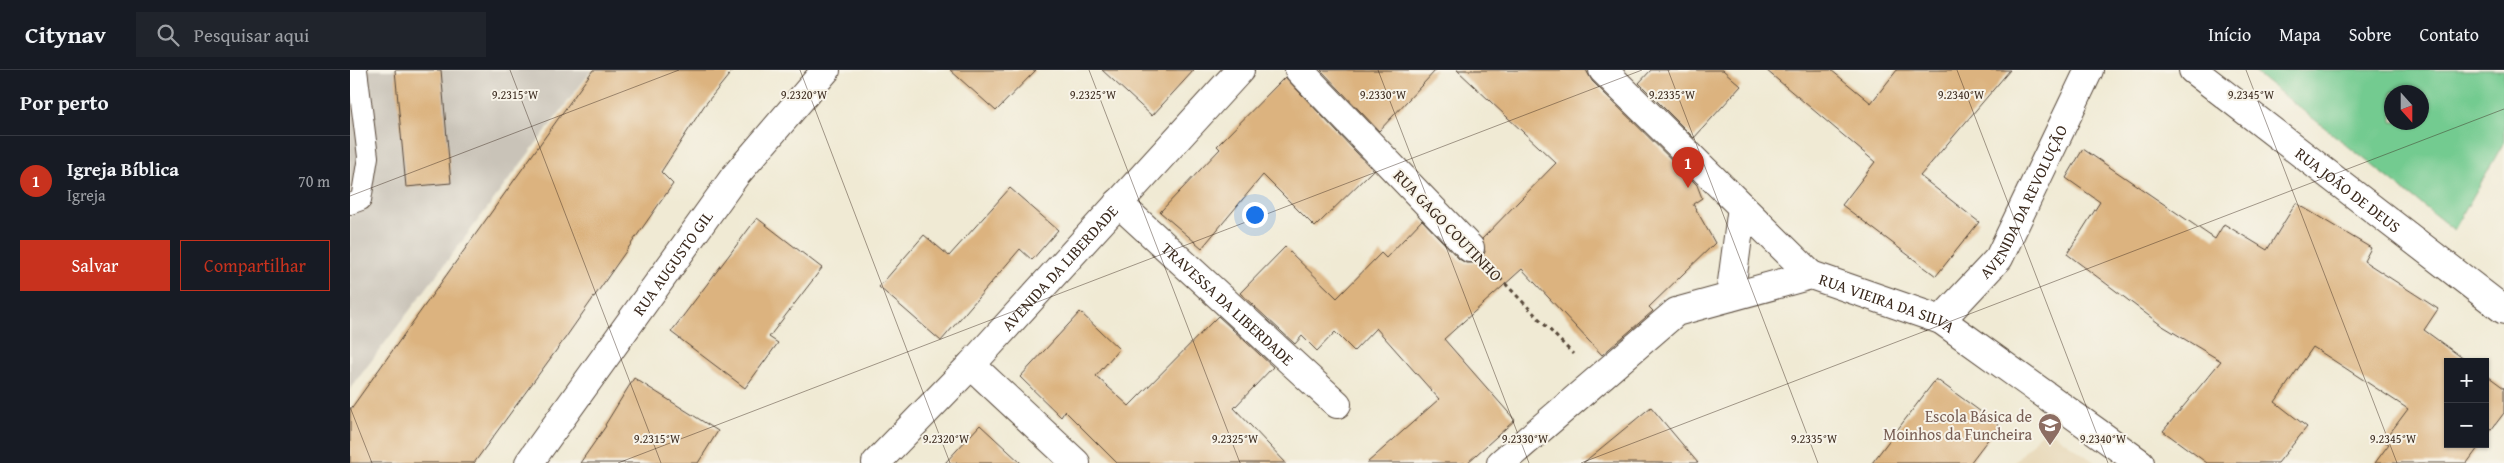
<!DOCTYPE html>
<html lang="pt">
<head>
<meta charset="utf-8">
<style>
	:root { --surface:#171b24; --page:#20242c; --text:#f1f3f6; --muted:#9ea1a6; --line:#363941; --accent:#c8321e }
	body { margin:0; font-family:"Gentium Book Plus",serif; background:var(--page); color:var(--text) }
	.controls { position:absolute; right:15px; bottom:15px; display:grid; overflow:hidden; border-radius:0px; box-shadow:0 1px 4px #0004 }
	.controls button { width:45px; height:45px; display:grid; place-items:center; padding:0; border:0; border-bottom:1px solid var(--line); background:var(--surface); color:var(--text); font:25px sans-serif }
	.compass { position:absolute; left:2034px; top:15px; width:45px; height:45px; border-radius:50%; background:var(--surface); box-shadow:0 1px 4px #0004; rotate:159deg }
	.you { position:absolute; left:904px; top:144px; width:18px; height:18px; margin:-12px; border:4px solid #fff; border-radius:50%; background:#1a73e8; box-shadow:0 0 0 8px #1a73e833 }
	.badge { display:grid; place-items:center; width:32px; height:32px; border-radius:50%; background:var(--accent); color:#fff; font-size:16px; font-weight:700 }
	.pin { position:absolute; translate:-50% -41px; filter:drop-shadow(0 1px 2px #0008) }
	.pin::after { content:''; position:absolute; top:26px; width:18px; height:15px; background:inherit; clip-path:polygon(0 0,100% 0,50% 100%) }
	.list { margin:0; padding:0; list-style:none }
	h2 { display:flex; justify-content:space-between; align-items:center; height:65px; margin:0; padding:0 20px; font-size:21px }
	h2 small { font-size:16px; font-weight:400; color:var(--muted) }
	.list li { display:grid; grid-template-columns:32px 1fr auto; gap:15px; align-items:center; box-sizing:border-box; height:90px; padding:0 20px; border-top:1px solid var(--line) }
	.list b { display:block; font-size:19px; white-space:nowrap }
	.list p { margin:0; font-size:16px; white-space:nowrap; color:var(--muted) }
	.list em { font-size:16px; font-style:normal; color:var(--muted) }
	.actions { display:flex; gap:10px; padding:15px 20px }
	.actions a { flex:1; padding:11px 0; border:1px solid var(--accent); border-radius:0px; text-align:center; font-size:18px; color:var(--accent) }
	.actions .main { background:var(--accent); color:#fff }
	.icon { flex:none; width:28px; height:28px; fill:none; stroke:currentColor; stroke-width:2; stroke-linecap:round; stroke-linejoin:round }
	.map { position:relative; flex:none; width:2154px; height:393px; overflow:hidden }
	header { display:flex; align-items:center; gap:30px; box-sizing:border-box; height:70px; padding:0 25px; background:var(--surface); border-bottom:1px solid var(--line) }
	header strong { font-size:24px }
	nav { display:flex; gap:28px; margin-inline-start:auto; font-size:18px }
	.search { width:350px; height:45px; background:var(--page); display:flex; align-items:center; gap:12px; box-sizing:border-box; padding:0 18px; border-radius:0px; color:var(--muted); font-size:19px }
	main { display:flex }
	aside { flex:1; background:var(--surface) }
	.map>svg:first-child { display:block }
</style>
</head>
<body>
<header>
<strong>Citynav</strong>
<div class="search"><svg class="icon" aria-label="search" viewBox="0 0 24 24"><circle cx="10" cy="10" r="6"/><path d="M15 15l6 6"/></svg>Pesquisar aqui</div>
<nav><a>Início</a><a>Mapa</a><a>Sobre</a><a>Contato</a></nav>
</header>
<main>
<aside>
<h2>Por perto<small></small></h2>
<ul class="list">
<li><span class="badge">1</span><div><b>Igreja Bíblica</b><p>Igreja</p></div><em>70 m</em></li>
</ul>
<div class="actions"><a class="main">Salvar</a><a>Compartilhar</a></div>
</aside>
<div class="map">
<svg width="2154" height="393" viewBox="0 0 2154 393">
	<rect width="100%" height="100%" fill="#f7f3e8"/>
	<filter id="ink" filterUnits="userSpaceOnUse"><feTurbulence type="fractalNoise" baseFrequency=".02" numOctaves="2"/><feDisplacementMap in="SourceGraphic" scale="10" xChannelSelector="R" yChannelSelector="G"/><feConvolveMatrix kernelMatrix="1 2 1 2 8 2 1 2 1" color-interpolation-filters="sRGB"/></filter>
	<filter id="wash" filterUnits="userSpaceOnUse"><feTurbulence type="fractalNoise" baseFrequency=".0096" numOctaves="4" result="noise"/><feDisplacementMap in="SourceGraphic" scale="20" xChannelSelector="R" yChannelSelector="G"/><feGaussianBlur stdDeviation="1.12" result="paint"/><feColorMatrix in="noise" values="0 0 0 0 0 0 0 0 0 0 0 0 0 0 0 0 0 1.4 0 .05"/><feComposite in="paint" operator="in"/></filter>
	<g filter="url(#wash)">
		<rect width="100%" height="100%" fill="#f0ead4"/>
		<path fill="#e8d9ba" d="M 1696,358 L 1746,393 L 1664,393 Z"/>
		<path fill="#c9c3b8" d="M 0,0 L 242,0 L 0,319 Z"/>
		<path fill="#73cb90" stroke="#577a57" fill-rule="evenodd" d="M 1902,0 L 2154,0 L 2154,72 L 2104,160 ZM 2042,22 L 2072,22 L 2072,52 L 2042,52 Z"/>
		<g id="blocks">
			<g fill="#dcb37f">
				<path d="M 45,0 L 91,0 L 101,113 L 56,117 Z"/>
				<path d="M 243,0 L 383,0 L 354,36 L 311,102 L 323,114 L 216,267 L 124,393 L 0,393 L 0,340 Z"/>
				<path d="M 600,0 L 686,0 L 646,41 Z"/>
				<path d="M 752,0 L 844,0 L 802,46 Z"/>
				<path d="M 971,0 L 1086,0 L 1029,61 Z"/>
				<path d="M 1107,0 L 1236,0 L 1242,11 L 1347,115 L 1352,128 L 1343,134 L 1365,173 L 1299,237 L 1303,241 L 1252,285 L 1172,199 L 1094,269 L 1165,350 L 1117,393 L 1017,393 L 1089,329 L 1026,258 L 1004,281 L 985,262 L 967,281 L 952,266 L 945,274 L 890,223 L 935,177 L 987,228 L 1031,183 L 1036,188 L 1072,150 L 1109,189 L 1116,193 L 1123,193 L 1131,189 L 1135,182 L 1132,169 L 1206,93 Z"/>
				<path d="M 1301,0 L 1373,0 L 1391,16 L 1344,68 L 1289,13 Z"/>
				<path d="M 1416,0 L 1481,0 L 1521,33 L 1547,0 L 1660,0 L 1570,106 L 1629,152 L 1586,206 L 1492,135 L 1525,92 Z"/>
				<path d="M 935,7 L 1023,100 L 965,157 L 913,105 L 852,178 L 810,142 L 870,79 L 867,76 Z"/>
				<path d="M 1733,79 L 1865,169 L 1874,154 L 1917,180 L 1946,133 L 2021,178 L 2014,191 L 2088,239 L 2074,260 L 2118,292 L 2098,292 L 2098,374 L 2131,374 L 2117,393 L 2025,393 L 2039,374 L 2034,371 L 2058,339 L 1963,277 L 1925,332 L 1957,357 L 1928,393 L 1857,393 L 1813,361 L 1871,291 L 1811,255 L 1717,184 L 1750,132 L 1716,108 Z"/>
				<path d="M 660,118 L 708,160 L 682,190 L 670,179 L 591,271 L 529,217 L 574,165 L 599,186 Z"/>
				<path d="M 407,148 L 472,198 L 419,267 L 428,273 L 395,318 L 321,262 Z"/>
				<path d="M 730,242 L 769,279 L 746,306 L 779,336 L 868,246 L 923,297 L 884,338 L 936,393 L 767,393 L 715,341 L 711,347 L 670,307 Z"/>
				<path d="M 2135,304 L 2154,318 L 2154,343 L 2135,368 Z"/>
				<path d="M 284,308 L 368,361 L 348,393 L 230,393 L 256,356 L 255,355 Z"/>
				<path d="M 1586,309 L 1649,355 L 1620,393 L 1522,393 Z"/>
				<path d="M 1301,337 L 1348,393 L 1233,393 Z"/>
				<path d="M 630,355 L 671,393 L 595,393 Z"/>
			</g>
		</g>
	</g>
	<g filter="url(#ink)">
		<use href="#blocks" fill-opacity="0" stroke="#564739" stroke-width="1"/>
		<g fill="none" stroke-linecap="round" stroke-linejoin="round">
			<g stroke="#564739" stroke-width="22">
				<path id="service" d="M 0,134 L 11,130 L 18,87 L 7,0"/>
			</g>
			<g stroke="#564739" stroke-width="30">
				<g id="minor">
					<path d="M 949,0 L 1120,178"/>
					<path d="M 1253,0 L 1461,205"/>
					<path id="s1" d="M 1843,0 L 2154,240"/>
					<path id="s2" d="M 768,133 L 987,334"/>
					<path d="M 1380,227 L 1392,137"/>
					<path id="s3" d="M 1591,250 L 1649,188 L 1739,0"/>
					<path d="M 621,295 L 726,393"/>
					<path id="s4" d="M 179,393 L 385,106 L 476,0"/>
					<path id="s5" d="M 526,393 L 621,295 L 890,0"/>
					<path id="s6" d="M 1151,393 L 1326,242 L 1461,205 L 1591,250 L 1790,393"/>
				</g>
			</g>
			<path stroke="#564739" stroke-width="3" stroke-dasharray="4 4" stroke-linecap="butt" d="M 1144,202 L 1223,284"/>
			<use href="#service" stroke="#fff" stroke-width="20"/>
			<use href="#minor" stroke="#fff" stroke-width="28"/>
		</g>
	</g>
	<path fill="none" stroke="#3b2a1e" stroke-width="1" stroke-opacity="0.45" d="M 160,0 L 311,393M 450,0 L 600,393M 739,0 L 890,393M 1028,0 L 1179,393M 1318,0 L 1468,393M 1607,0 L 1758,393M 1896,0 L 2047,393M 0,126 L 329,0M 0,337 L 22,393M 268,393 L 1292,0M 1231,393 L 2154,39"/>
	<defs>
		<g id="school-pin" transform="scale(1.25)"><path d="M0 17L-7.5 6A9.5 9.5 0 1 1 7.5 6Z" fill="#8d6e63" stroke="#f7f3e8"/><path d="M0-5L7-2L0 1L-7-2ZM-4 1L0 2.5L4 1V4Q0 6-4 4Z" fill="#fff"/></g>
	</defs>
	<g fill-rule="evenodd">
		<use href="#school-pin" x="1700" y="355"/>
	</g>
	<g text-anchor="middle" stroke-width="4" stroke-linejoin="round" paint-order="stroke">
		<g font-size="16" fill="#3b2a1e" stroke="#f7f3e8">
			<text dy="6" stroke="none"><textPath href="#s1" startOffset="196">RUA JOÃO DE DEUS</textPath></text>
			<text dy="6" stroke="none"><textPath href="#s3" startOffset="146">AVENIDA DA REVOLUÇÃO</textPath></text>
			<text transform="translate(1098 155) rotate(46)" y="6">RUA GAGO COUTINHO</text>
			<text dy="6" stroke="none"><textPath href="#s4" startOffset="246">RUA AUGUSTO GIL</textPath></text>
			<text dy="6" stroke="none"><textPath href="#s5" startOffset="268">AVENIDA DA LIBERDADE</textPath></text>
			<text dy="6" stroke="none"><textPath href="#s2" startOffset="149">TRAVESSA DA LIBERDADE</textPath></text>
			<text dy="6" stroke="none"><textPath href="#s6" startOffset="452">RUA VIEIRA DA SILVA</textPath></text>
		</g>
		<g font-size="16" fill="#785e54" stroke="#f7f3e8" text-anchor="end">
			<text x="1682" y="352">Escola Básica de<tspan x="1682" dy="18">Moinhos da Funcheira</tspan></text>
		</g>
	</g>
	<g font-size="12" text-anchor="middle" fill="#3b2a1e" stroke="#f7f3e8" stroke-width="4" stroke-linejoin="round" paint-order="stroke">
		<text x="165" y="29">9.2315°W</text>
		<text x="743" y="29">9.2325°W</text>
		<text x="1033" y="29">9.2330°W</text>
		<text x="1322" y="29">9.2335°W</text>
		<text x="1611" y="29">9.2340°W</text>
		<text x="1901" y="29">9.2345°W</text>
		<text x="454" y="29">9.2320°W</text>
		<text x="307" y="373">9.2315°W</text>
		<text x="596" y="373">9.2320°W</text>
		<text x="885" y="373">9.2325°W</text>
		<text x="1175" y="373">9.2330°W</text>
		<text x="1464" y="373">9.2335°W</text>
		<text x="1753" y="373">9.2340°W</text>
		<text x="2043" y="373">9.2345°W</text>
	</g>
</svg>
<div class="controls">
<button>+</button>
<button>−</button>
</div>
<svg class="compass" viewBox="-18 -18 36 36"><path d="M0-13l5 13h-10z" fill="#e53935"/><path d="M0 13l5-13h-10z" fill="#9ea1a6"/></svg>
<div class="you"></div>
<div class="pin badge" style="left:1338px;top:118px">1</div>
</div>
</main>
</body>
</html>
